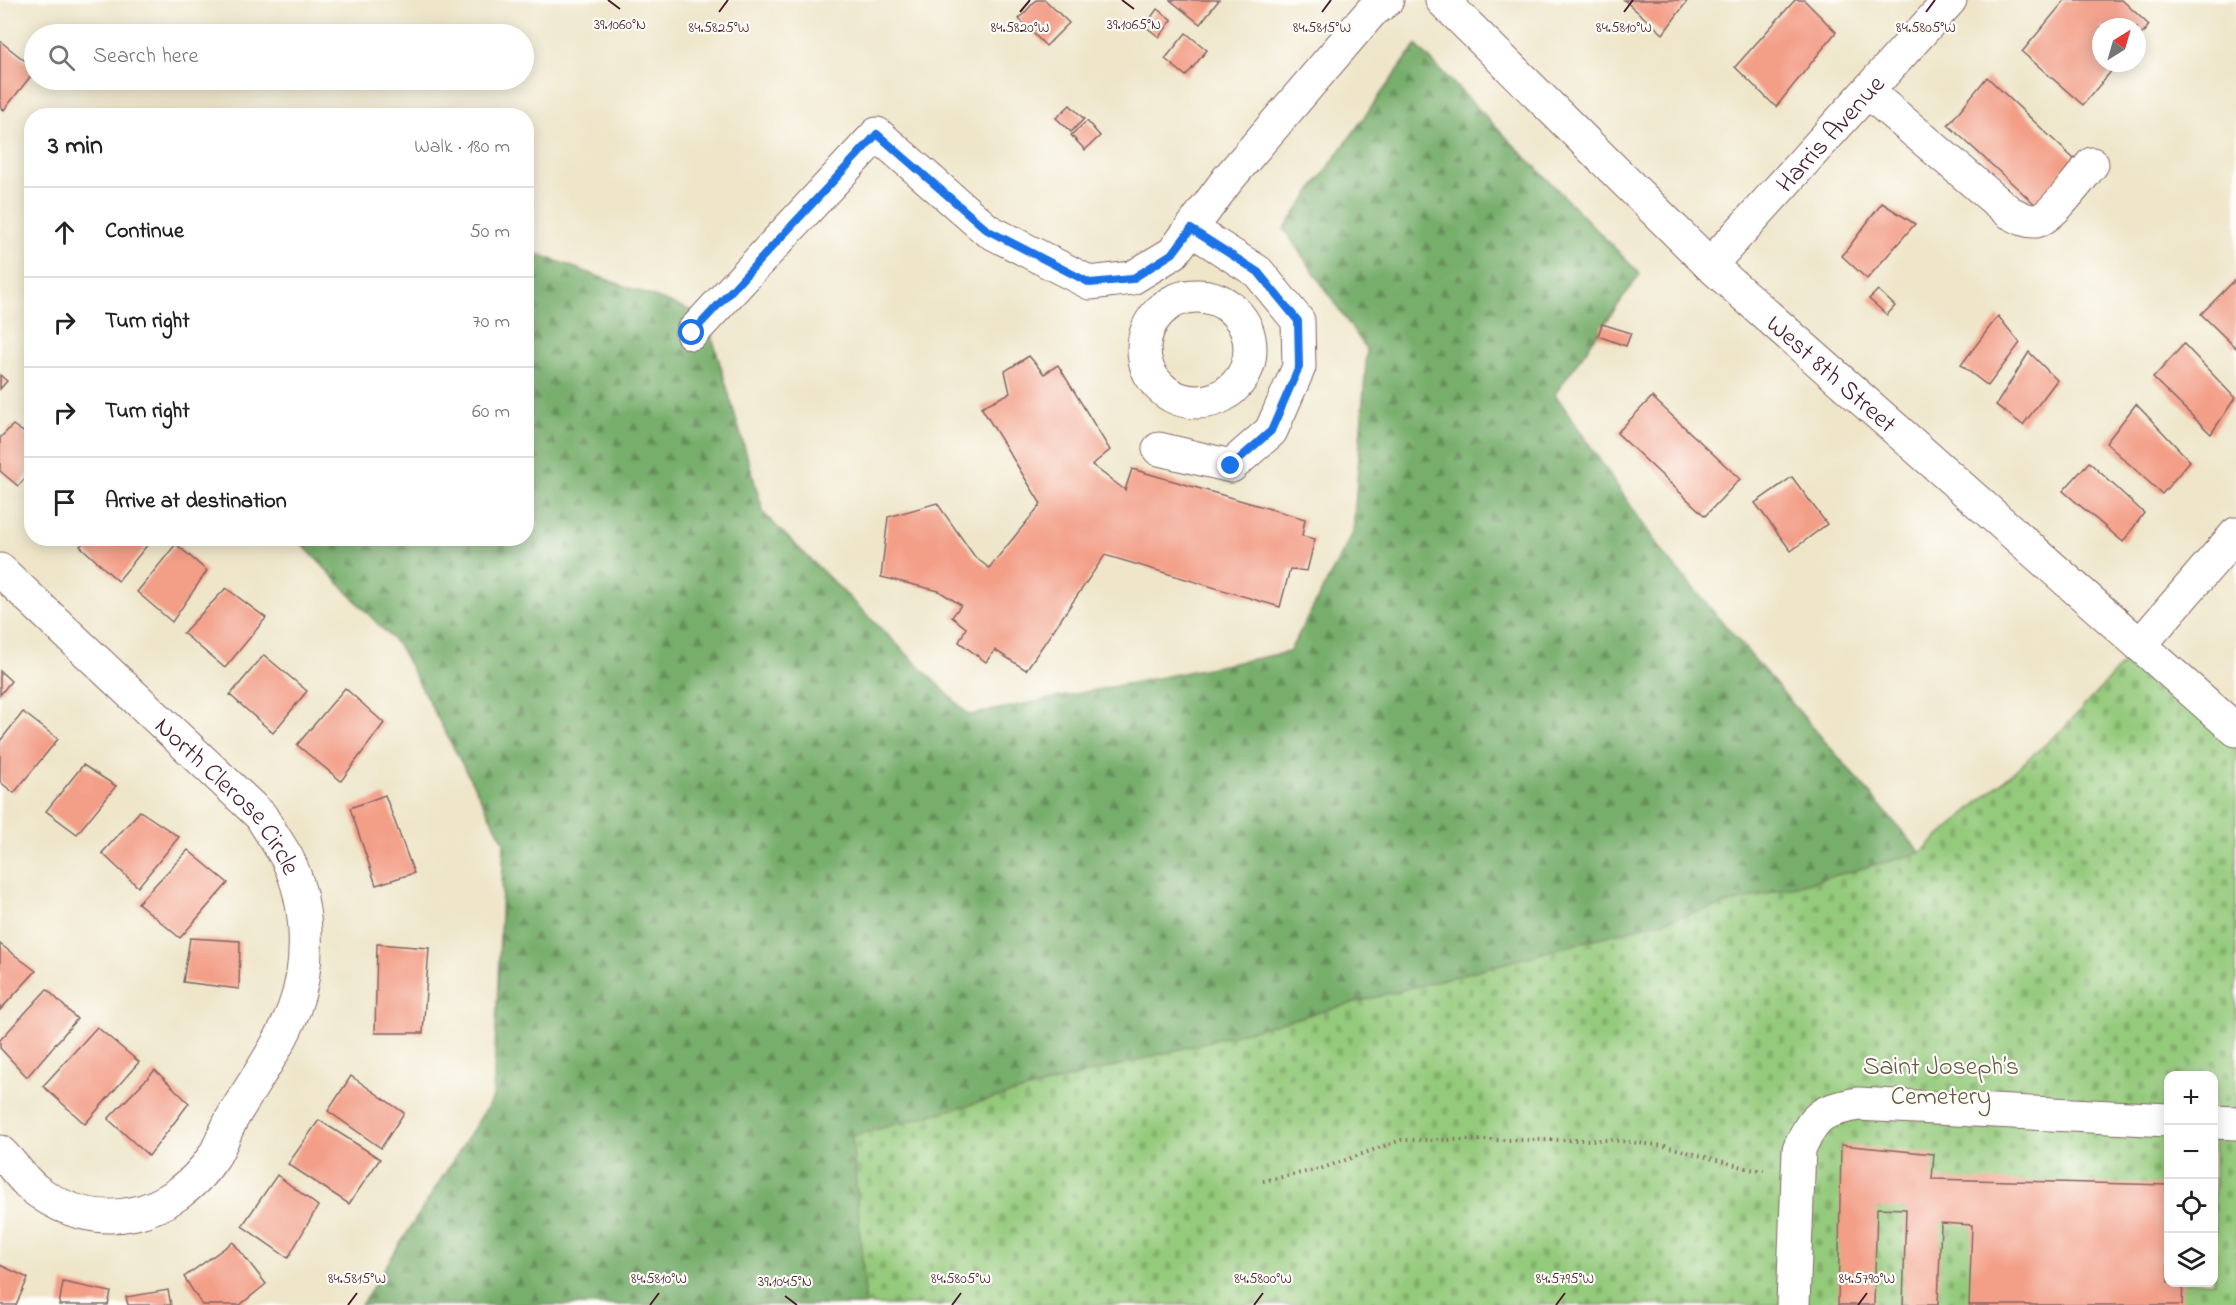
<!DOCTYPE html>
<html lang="en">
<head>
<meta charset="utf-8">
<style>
	:root { --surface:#fff; --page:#f2f2f2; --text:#222; --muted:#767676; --line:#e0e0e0 }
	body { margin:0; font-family:"Indie Flower",sans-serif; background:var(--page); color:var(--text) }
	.controls { position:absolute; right:18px; bottom:18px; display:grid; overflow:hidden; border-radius:12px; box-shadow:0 3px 15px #0003 }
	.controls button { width:54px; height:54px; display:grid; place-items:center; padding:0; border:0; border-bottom:2px solid var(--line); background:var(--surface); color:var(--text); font:30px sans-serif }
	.compass { position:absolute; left:2092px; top:18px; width:54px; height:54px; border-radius:50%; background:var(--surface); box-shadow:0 3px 15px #0003; rotate:37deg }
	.stop { position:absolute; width:18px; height:18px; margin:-14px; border:4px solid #1a73e8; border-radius:50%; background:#fff }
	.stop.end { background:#1a73e8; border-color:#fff; box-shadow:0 2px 6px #0008 }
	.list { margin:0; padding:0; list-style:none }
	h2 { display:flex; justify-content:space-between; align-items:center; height:78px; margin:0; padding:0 24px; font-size:26px }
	h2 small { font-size:20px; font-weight:400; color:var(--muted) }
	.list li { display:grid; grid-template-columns:39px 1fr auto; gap:18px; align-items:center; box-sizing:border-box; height:90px; padding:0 24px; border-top:2px solid var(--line) }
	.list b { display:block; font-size:22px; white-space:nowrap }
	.list em { font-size:20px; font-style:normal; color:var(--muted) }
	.icon { flex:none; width:33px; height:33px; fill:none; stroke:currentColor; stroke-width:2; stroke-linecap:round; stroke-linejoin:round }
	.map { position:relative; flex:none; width:2236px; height:1305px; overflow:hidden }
	.search { position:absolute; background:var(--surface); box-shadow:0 3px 15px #0003; left:24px; top:24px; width:510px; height:66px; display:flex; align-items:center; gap:15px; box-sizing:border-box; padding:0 21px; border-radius:33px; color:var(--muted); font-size:22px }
	.panel { position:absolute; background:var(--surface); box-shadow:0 3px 15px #0003; left:24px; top:108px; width:510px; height:438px; border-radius:24px }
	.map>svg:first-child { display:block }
</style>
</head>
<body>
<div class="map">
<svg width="2236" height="1305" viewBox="0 0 2236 1305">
	<defs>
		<pattern id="forest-firs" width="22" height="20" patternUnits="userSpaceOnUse" patternTransform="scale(1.5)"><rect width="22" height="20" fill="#77ae6c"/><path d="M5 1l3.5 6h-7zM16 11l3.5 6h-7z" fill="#648d59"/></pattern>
		<pattern id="cemetery-stones" width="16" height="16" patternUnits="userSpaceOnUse" patternTransform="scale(1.5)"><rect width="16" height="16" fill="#94ca7c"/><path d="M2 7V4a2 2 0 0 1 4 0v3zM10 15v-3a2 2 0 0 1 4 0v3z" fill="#81ad6b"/></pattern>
	</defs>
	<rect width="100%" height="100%" fill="#fdfcf7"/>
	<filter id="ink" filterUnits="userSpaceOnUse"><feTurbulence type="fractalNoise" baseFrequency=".0167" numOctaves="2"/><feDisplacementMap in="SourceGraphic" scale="12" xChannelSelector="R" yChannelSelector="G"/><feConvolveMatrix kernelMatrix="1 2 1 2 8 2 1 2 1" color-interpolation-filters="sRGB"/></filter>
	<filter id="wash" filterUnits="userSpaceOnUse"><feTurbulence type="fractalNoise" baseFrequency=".008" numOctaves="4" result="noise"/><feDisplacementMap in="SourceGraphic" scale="24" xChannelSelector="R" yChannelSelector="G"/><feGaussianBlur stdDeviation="1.35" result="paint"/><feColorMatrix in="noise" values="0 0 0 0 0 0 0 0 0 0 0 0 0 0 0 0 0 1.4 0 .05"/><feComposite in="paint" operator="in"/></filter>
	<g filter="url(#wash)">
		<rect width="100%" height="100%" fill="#efe6ca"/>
		<path fill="url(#forest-firs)" stroke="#60664c" stroke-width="1.5" d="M 1416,45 L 1640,274 L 1555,394 L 1662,552 L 1921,853 L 853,1136 L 866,1305 L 361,1305 L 493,1098 L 504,842 L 399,646 L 297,539 L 526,538 L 527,250 L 706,316 L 764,514 L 969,715 L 1289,652 L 1353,533 L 1367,350 L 1284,229 Z"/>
		<path fill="url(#cemetery-stones)" stroke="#6f7454" stroke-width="1.5" fill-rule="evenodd" d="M 2140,645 L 2236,730 L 2236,1305 L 866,1305 L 852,1136 L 1920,853 L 2065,727 ZM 2168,1076 L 2214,1076 L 2214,1282 L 2168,1282 Z"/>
		<g id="blocks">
			<g fill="#f39e87">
				<path d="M 1036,0 L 1045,0 L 1069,23 L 1046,46 L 1019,19 Z"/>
				<path d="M 1170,0 L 1219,0 L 1200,24 Z"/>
				<path d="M 1624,0 L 1688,0 L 1663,34 Z"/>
				<path d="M 1795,0 L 1804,0 L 1836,32 L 1776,107 L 1735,67 Z"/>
				<path d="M 2065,0 L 2122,0 L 2149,25 L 2137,40 L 2137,27 L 2101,27 L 2101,63 L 2118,63 L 2083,105 L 2022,52 Z"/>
				<path d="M 1157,9 L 1172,20 L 1159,37 L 1145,26 Z"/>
				<path d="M 1186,33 L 1207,50 L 1186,76 L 1165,59 Z"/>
				<path d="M 0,41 L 34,68 L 34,72 L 4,110 L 0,107 Z"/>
				<path d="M 1987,77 L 2074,159 L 2038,207 L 1948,125 Z"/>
				<path d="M 1070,105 L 1084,119 L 1071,132 L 1056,118 Z"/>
				<path d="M 1087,121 L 1100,136 L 1085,150 L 1071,135 Z"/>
				<path d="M 1882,203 L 1915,224 L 1867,279 L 1842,256 Z"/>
				<path d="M 2236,279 L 2236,348 L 2201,314 Z"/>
				<path d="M 1878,290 L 1895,306 L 1887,315 L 1869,299 Z"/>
				<path d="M 1998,316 L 2020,343 L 1988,386 L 1961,365 Z"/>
				<path d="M 1602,324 L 1631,333 L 1626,346 L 1598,336 Z"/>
				<path d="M 2184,344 L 2235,398 L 2211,434 L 2153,378 Z"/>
				<path d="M 2029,352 L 2057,380 L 2023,425 L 1996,405 Z"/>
				<path d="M 1029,356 L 1044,374 L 1058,365 L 1110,450 L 1092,465 L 1125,490 L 1132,469 L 1305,519 L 1302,536 L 1315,539 L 1307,571 L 1290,569 L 1280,607 L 1105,555 L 1026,670 L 995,650 L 986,662 L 959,642 L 966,628 L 952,617 L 961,605 L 939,591 L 881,577 L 888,517 L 937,503 L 975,557 L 989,568 L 1041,504 L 981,407 L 1010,393 L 1005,371 Z"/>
				<path d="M 0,375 L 7,381 L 0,389 Z"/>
				<path d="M 1652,397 L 1740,479 L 1705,516 L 1617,433 Z"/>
				<path d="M 2136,404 L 2190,461 L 2162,494 L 2106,443 Z"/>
				<path d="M 13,425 L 32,438 L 32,471 L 18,486 L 0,471 L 0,438 Z"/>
				<path d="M 2089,462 L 2144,513 L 2123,542 L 2063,491 Z"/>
				<path d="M 1792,477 L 1827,524 L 1791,551 L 1755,503 Z"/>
				<path d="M 88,538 L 153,538 L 118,581 L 80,546 Z"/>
				<path d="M 176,544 L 207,571 L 172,622 L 137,592 Z"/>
				<path d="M 226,588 L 266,618 L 225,668 L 183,633 Z"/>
				<path d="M 264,655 L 307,691 L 273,733 L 230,695 Z"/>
				<path d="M 0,671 L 11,681 L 0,695 Z"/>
				<path d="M 345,688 L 384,723 L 341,781 L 297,745 Z"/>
				<path d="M 23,712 L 58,739 L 14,793 L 0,782 L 0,741 Z"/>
				<path d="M 83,765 L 116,786 L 77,834 L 46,811 Z"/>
				<path d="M 385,795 L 414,873 L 376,885 L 350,808 Z"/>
				<path d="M 140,811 L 179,837 L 138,887 L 102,853 Z"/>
				<path d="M 188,850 L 228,883 L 180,938 L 138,903 Z"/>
				<path d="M 190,938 L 240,941 L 239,989 L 183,982 Z"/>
				<path d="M 0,944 L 36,971 L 0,1010 Z"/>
				<path d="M 377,944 L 429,948 L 423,1033 L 375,1033 Z"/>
				<path d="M 47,989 L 77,1019 L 27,1077 L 0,1048 L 0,1040 Z"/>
				<path d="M 97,1027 L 139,1062 L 85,1124 L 43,1086 Z"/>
				<path d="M 155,1070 L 189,1103 L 149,1156 L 108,1119 Z"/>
				<path d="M 351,1076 L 404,1113 L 381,1148 L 328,1111 Z"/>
				<path d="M 319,1120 L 380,1159 L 349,1204 L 288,1164 Z"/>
				<path d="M 1841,1145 L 1934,1154 L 1932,1179 L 2168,1185 L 2168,1282 L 2183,1282 L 2182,1305 L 1969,1305 L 1972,1225 L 1941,1223 L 1938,1305 L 1903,1305 L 1906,1209 L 1877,1208 L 1874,1305 L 1838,1305 Z"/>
				<path d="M 277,1175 L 318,1206 L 288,1258 L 242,1226 Z"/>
				<path d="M 233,1242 L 266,1284 L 240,1305 L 202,1305 L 184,1277 Z"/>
				<path d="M 0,1265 L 28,1278 L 16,1305 L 0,1305 Z"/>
				<path d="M 63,1282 L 111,1292 L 108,1305 L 59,1305 Z"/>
				<path d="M 168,1290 L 171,1305 L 128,1305 L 126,1297 Z"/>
			</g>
		</g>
	</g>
	<g filter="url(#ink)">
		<use href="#blocks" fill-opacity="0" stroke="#846563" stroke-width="1.5"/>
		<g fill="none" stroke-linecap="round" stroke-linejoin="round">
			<g stroke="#846563" stroke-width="35">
				<g id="minor">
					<path id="s1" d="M 1442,0 L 1710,265 L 2236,730"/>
					<path d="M 1868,92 L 2009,212 C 2017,216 2026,222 2036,221 C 2052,218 2080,178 2092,164"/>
					<path id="s2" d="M 1710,265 L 1950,0"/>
					<circle cx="1197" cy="349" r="53"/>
					<path d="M 692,333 L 877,134 L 987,230 L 1090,283 L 1132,278 L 1173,253 L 1228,179 L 1371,12 L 1387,0"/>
					<path d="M 1159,449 L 1231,466 L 1271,431 L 1299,367 L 1298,321 L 1258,272 L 1191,229"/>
					<path id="s3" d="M 0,570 L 261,816 C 269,830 279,844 287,858 C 309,902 311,963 294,1009 C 280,1046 254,1081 234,1115 C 226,1128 222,1143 214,1156 C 173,1218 98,1236 37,1191 C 23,1181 13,1164 0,1152"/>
					<path d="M 2140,645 L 2236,534"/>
					<path d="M 2214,1122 L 2236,1123"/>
					<path d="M 1793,1305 L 1799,1149 C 1815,1114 1821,1111 1858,1104 L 2168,1120"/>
				</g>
			</g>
			<path stroke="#846563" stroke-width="4" stroke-dasharray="1.5 4.5" stroke-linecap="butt" d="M 1263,1181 L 1320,1169 L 1401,1140 L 1611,1140 L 1665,1146 L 1754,1170 L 1764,1170"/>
			<use href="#minor" stroke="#fff" stroke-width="33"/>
		</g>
	</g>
	<g fill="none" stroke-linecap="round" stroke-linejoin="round" filter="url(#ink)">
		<path stroke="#1a73e8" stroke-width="8" d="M 692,333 L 877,134 L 987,230 L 1090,283 L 1132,279 L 1173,253 L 1191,229 L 1258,272 L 1298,321 L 1299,367 L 1271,431 L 1231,466"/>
	</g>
	<path fill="none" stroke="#4a1f2b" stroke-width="2" d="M 608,0 L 620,9M 1122,0 L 1134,9M 719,12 L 728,0M 1020,12 L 1030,0M 1322,12 L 1331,0M 1624,12 L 1633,0M 1926,12 L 1935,0M 785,1296 L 797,1305M 348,1305 L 357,1293M 650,1305 L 659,1293M 952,1305 L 961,1293M 1254,1305 L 1263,1293M 1556,1305 L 1565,1293M 1858,1305 L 1867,1293"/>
	<g text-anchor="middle" stroke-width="4.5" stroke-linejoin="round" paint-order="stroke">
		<g font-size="26" fill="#4a1f2b" stroke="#fdfcf7">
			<text dy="9" stroke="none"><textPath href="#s2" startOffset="178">Harris Avenue</textPath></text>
			<text dy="9" stroke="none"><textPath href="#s1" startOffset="540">West 8th Street</textPath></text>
			<text dy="9" stroke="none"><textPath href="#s3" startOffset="322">North Clerose Circle</textPath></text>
		</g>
		<g font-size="26" fill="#645b47" stroke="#fdfcf7">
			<text x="1941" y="1074">Saint Joseph’s<tspan x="1941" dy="30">Cemetery</tspan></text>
		</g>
	</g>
	<g font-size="15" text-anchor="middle" fill="#4a1f2b" stroke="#fdfcf7" stroke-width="4.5" stroke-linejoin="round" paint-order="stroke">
		<text x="620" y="29">39.1060°N</text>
		<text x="1134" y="29">39.1065°N</text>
		<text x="719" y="32">84.5825°W</text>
		<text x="1020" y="32">84.5820°W</text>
		<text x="1322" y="32">84.5815°W</text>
		<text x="1624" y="32">84.5810°W</text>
		<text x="1926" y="32">84.5805°W</text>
		<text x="357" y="1283">84.5815°W</text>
		<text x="659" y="1283">84.5810°W</text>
		<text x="961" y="1283">84.5805°W</text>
		<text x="1263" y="1283">84.5800°W</text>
		<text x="1565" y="1283">84.5795°W</text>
		<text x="1867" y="1283">84.5790°W</text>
		<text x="785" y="1286">39.1045°N</text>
	</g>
</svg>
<div class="controls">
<button>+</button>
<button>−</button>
<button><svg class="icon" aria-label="locate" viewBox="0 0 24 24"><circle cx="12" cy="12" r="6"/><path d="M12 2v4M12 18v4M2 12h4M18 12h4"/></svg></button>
<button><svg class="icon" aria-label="layers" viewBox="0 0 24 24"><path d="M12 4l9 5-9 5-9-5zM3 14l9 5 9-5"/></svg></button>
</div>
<svg class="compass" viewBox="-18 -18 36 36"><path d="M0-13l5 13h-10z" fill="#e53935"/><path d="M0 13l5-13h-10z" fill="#767676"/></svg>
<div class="stop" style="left:692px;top:333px"></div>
<div class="stop end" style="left:1231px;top:466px"></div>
<div class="search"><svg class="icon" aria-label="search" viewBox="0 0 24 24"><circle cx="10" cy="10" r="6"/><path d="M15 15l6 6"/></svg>Search here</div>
<section class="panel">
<h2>3 min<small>Walk · 180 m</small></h2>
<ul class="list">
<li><svg class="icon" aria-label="ahead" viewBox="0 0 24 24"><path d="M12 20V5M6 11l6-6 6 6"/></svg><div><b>Continue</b></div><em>50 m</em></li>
<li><svg class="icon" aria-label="right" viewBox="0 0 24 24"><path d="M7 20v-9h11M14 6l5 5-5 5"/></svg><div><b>Turn right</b></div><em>70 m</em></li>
<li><svg class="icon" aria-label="right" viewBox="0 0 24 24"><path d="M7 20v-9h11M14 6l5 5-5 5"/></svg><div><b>Turn right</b></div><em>60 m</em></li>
<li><svg class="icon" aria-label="arrive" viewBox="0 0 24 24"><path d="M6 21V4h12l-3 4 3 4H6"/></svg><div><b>Arrive at destination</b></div></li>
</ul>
</section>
</div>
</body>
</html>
